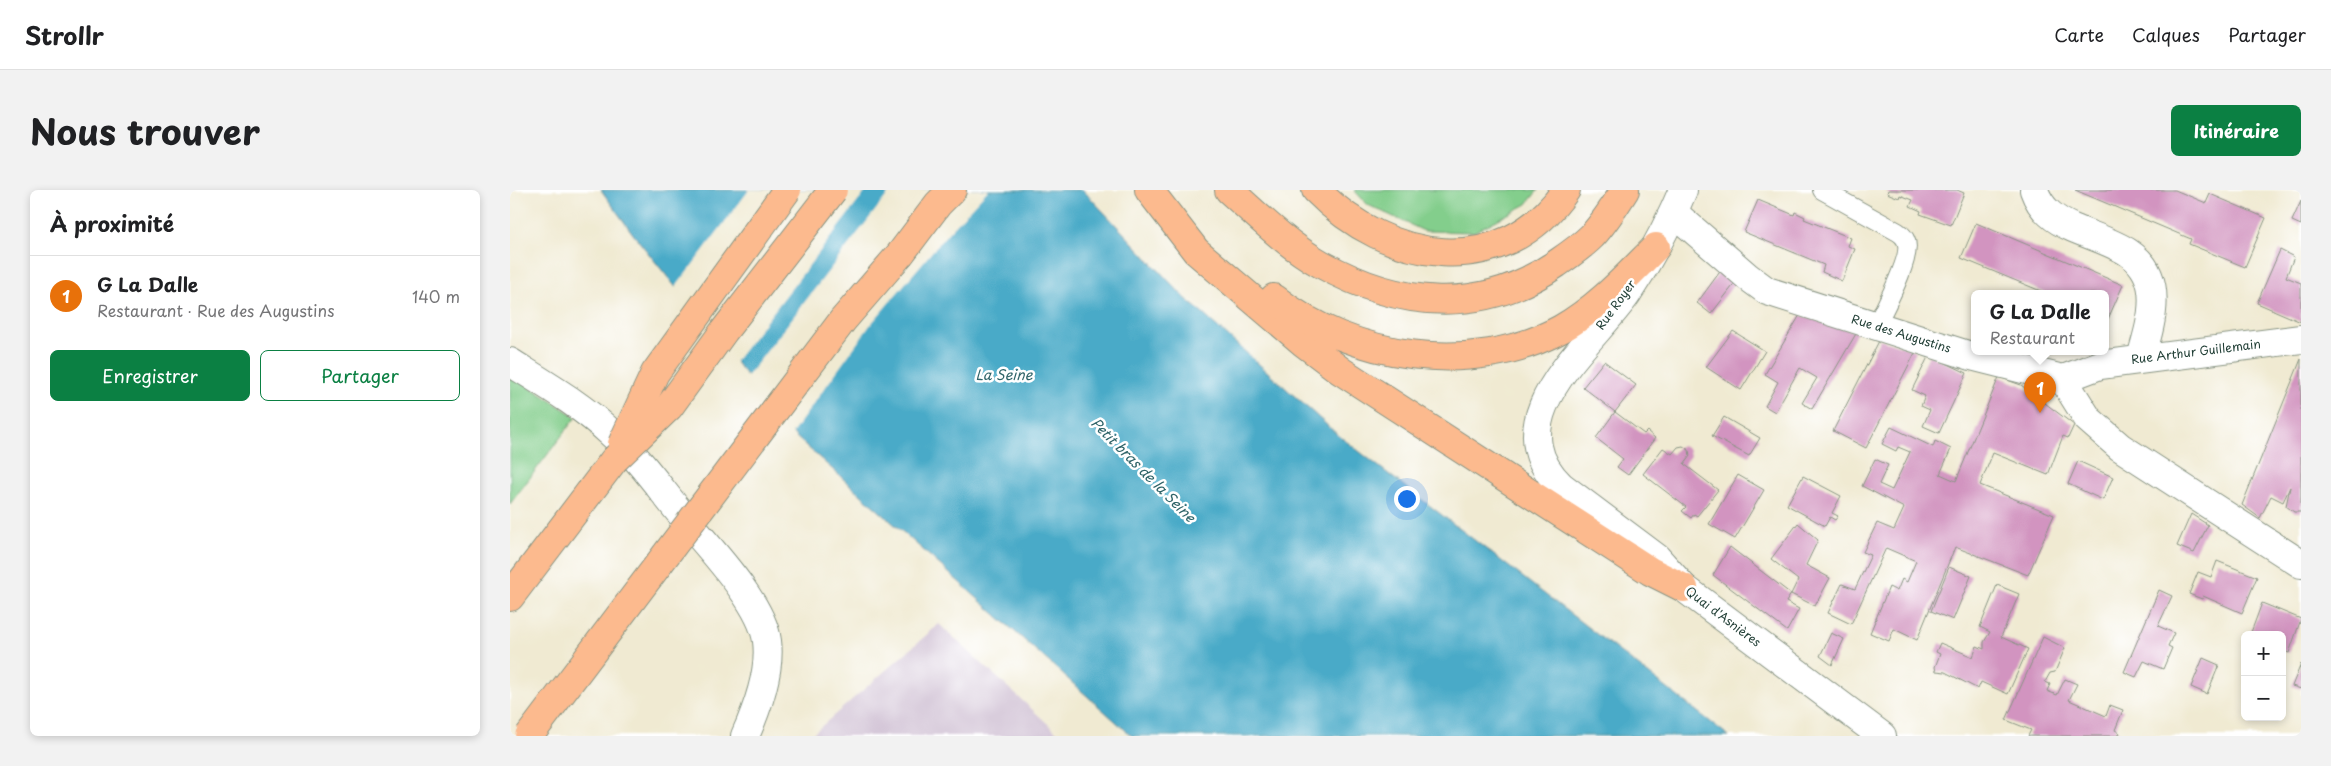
<!DOCTYPE html>
<html lang="fr">
<head>
<meta charset="utf-8">
<style>
	:root { --surface:#fff; --page:#f2f2f2; --text:#202124; --muted:#757577; --line:#e0e0e0; --accent:#0b8043 }
	body { margin:0; font-family:"Playpen Sans",sans-serif; background:var(--page); color:var(--text) }
	.controls { position:absolute; right:15px; bottom:15px; display:grid; overflow:hidden; border-radius:8px; box-shadow:0 2px 8px #0003 }
	.controls button { width:45px; height:45px; display:grid; place-items:center; padding:0; border:0; border-bottom:1px solid var(--line); background:var(--surface); color:var(--text); font:25px sans-serif }
	.you { position:absolute; left:896px; top:308px; width:18px; height:18px; margin:-12px; border:4px solid #fff; border-radius:50%; background:#1a73e8; box-shadow:0 0 0 8px #1a73e833 }
	.badge { display:grid; place-items:center; width:32px; height:32px; border-radius:50%; background:var(--accent); color:#fff; font-size:16px; font-weight:700 }
	.pin { position:absolute; translate:-50% -41px; filter:drop-shadow(0 1px 2px #0008) }
	.pin::after { content:''; position:absolute; top:26px; width:18px; height:15px; background:inherit; clip-path:polygon(0 0,100% 0,50% 100%) }
	.popup { position:absolute; left:1461px; top:100px; width:138px; height:65px; box-sizing:border-box; display:grid; place-content:center; border-radius:8px; background:var(--surface); filter:drop-shadow(0 1px 4px #0005); font-size:16px; white-space:nowrap; color:var(--muted) }
	.popup b { font-size:19px; color:var(--text) }
	.popup::after { content:''; position:absolute; left:50%; top:100%; margin-left:-10px; border:10px solid transparent; border-top-color:var(--surface) }
	.list { margin:0; padding:0; list-style:none }
	h2 { display:flex; justify-content:space-between; align-items:center; height:65px; margin:0; padding:0 20px; font-size:21px }
	h2 small { font-size:16px; font-weight:400; color:var(--muted) }
	.list li { display:grid; grid-template-columns:32px 1fr auto; gap:15px; align-items:center; box-sizing:border-box; height:80px; padding:0 20px; border-top:1px solid var(--line) }
	.list b { display:block; font-size:19px; white-space:nowrap }
	.list p { margin:0; font-size:16px; white-space:nowrap; color:var(--muted) }
	.list em { font-size:16px; font-style:normal; color:var(--muted) }
	.actions { display:flex; gap:10px; padding:15px 20px }
	.actions a { flex:1; padding:11px 0; border:1px solid var(--accent); border-radius:8px; text-align:center; font-size:18px; color:var(--accent) }
	.actions .main { background:var(--accent); color:#fff }
	.map { position:relative; flex:none; width:1791px; height:546px; overflow:hidden; border-radius:8px }
	header { display:flex; align-items:center; gap:30px; box-sizing:border-box; height:70px; padding:0 25px; background:var(--surface); border-bottom:1px solid var(--line) }
	header strong { font-size:24px }
	nav { display:flex; gap:28px; margin-inline-start:auto; font-size:18px }
	.intro { display:flex; align-items:center; justify-content:space-between; box-sizing:border-box; height:120px; padding:0 30px }
	h1 { margin:0; font-size:35px }
	.button { padding:12px 22px; border-radius:8px; background:var(--accent); color:#fff; font-size:18px; font-weight:700 }
	main { display:flex; gap:30px; padding:0 30px }
	aside { flex:1; background:var(--surface); border-radius:8px; box-shadow:0 2px 8px #0003 }
	.map>svg:first-child { display:block }
</style>
</head>
<body>
<header>
<strong>Strollr</strong>
<nav><a>Carte</a><a>Calques</a><a>Partager</a></nav>
</header>
<div class="intro"><h1>Nous trouver</h1><a class="button">Itinéraire</a></div>
<main>
<aside>
<h2>À proximité<small></small></h2>
<ul class="list">
<li><span class="badge" style="background:#e8710a">1</span><div><b>G La Dalle</b><p>Restaurant · Rue des Augustins</p></div><em>140 m</em></li>
</ul>
<div class="actions"><a class="main">Enregistrer</a><a>Partager</a></div>
</aside>
<div class="map">
<svg width="1791" height="546" viewBox="0 0 1791 546">
	<rect width="100%" height="100%" fill="#fff"/>
	<filter id="ink" filterUnits="userSpaceOnUse"><feTurbulence type="fractalNoise" baseFrequency=".02" numOctaves="2"/><feDisplacementMap in="SourceGraphic" scale="10" xChannelSelector="R" yChannelSelector="G"/><feConvolveMatrix kernelMatrix="1 2 1 2 8 2 1 2 1" color-interpolation-filters="sRGB"/></filter>
	<filter id="wash" filterUnits="userSpaceOnUse"><feTurbulence type="fractalNoise" baseFrequency=".0096" numOctaves="4" result="noise"/><feDisplacementMap in="SourceGraphic" scale="20" xChannelSelector="R" yChannelSelector="G"/><feGaussianBlur stdDeviation="1.12" result="paint"/><feColorMatrix in="noise" values="0 0 0 0 0 0 0 0 0 0 0 0 0 0 0 0 0 1.4 0 .05"/><feComposite in="paint" operator="in"/></filter>
	<g filter="url(#wash)">
		<rect width="100%" height="100%" fill="#f0ead2"/>
		<path fill="#cebed2" d="M 429,434 L 551,546 L 299,546 L 306,541 Z"/>
		<g fill="#83ce8c" stroke="#518660">
			<path d="M 844,0 L 1028,0 L 1017,14 L 964,42 L 914,41 L 858,15 Z"/>
			<path d="M 0,184 L 66,227 L 0,314 Z"/>
		</g>
		<path fill="#49aac8" stroke="#34747e" d="M 91,0 L 573,0 L 673,106 L 828,245 L 1219,546 L 622,546 L 285,246 L 123,44 Z"/>
		<g fill="#f0ead2">
			<path d="M 239,0 L 357,0 L 224,173 L 165,98 Z"/>
			<path d="M 381,0 L 478,0 L 437,44 L 361,134 L 281,245 L 236,188 Z"/>
		</g>
		<g id="blocks">
			<g fill="#d294c0">
				<path d="M 1378,0 L 1447,0 L 1454,3 L 1441,35 L 1410,24 L 1411,21 L 1400,16 L 1403,10 L 1390,5 L 1389,8 L 1377,3 Z"/>
				<path d="M 1565,0 L 1665,0 L 1696,13 L 1700,4 L 1756,28 L 1735,77 L 1679,54 L 1681,49 Z"/>
				<path d="M 1248,10 L 1284,25 L 1285,22 L 1295,27 L 1294,29 L 1341,48 L 1338,56 L 1345,59 L 1332,91 L 1312,82 L 1314,75 L 1234,42 Z"/>
				<path d="M 1791,11 L 1791,35 L 1782,31 Z"/>
				<path d="M 1466,33 L 1613,95 L 1598,129 L 1595,128 L 1595,104 L 1538,104 L 1451,68 Z"/>
				<path d="M 1770,60 L 1784,67 L 1776,87 L 1791,93 L 1791,132 L 1747,113 Z"/>
				<path d="M 1212,79 L 1226,92 L 1201,124 L 1187,113 Z"/>
				<path d="M 1290,125 L 1347,142 L 1302,219 L 1292,213 L 1307,188 L 1290,178 L 1265,222 L 1255,216 L 1268,192 L 1255,184 Z"/>
				<path d="M 1223,141 L 1255,161 L 1231,200 L 1196,177 Z"/>
				<path d="M 1370,149 L 1406,161 L 1356,258 L 1323,241 Z"/>
				<path d="M 1419,165 L 1457,183 L 1429,243 L 1413,236 L 1420,220 L 1411,216 L 1415,206 L 1402,200 Z"/>
				<path d="M 1791,169 L 1791,322 L 1784,322 L 1776,316 L 1780,297 L 1773,312 L 1761,306 L 1750,328 L 1732,315 Z"/>
				<path d="M 1094,171 L 1126,195 L 1105,222 L 1073,197 Z"/>
				<path d="M 1489,187 L 1511,195 L 1564,235 L 1558,248 L 1553,246 L 1538,285 L 1483,263 L 1470,295 L 1544,325 L 1518,385 L 1445,357 L 1407,450 L 1384,439 L 1379,451 L 1360,443 L 1379,397 L 1387,401 L 1392,389 L 1397,392 L 1406,371 L 1376,358 L 1341,434 L 1318,423 L 1332,394 L 1345,399 L 1361,365 L 1353,362 L 1367,333 L 1384,340 L 1394,318 L 1352,296 L 1365,269 L 1378,275 L 1369,294 L 1382,300 L 1400,262 L 1388,257 L 1386,261 L 1372,254 L 1381,237 L 1423,257 L 1425,251 L 1441,259 L 1430,284 L 1446,291 Z"/>
				<path d="M 1105,222 L 1134,244 L 1137,241 L 1145,248 L 1118,285 L 1107,277 L 1113,269 L 1086,248 Z"/>
				<path d="M 1214,227 L 1250,248 L 1239,266 L 1202,246 Z"/>
				<path d="M 1173,256 L 1179,260 L 1180,266 L 1174,274 L 1208,300 L 1187,326 L 1184,324 L 1181,328 L 1172,321 L 1176,317 L 1133,284 L 1153,258 L 1162,264 L 1168,257 Z"/>
				<path d="M 1568,271 L 1603,287 L 1593,310 L 1558,294 Z"/>
				<path d="M 1228,285 L 1254,300 L 1225,349 L 1199,334 Z"/>
				<path d="M 1293,286 L 1331,306 L 1322,323 L 1328,326 L 1325,330 L 1320,327 L 1315,336 L 1277,315 Z"/>
				<path d="M 1681,324 L 1698,335 L 1684,363 L 1667,356 Z"/>
				<path d="M 1288,333 L 1308,350 L 1296,375 L 1320,388 L 1305,416 L 1281,404 L 1276,412 L 1289,419 L 1277,441 L 1203,385 L 1220,357 L 1281,404 L 1288,390 L 1261,369 Z"/>
				<path d="M 1707,371 L 1747,387 L 1732,423 L 1693,406 L 1692,409 L 1679,404 L 1688,382 L 1701,387 Z"/>
				<path d="M 1439,377 L 1461,386 L 1443,430 L 1421,421 Z"/>
				<path d="M 1487,395 L 1509,404 L 1491,447 L 1518,459 L 1498,504 L 1471,492 L 1468,499 L 1435,482 L 1426,481 L 1425,477 L 1430,464 L 1426,462 L 1430,453 L 1463,467 L 1467,456 L 1474,459 L 1474,452 L 1480,442 L 1470,437 Z"/>
				<path d="M 1649,400 L 1662,406 L 1648,436 L 1664,443 L 1658,456 L 1662,458 L 1653,479 L 1634,471 L 1626,487 L 1614,482 Z"/>
				<path d="M 1752,413 L 1791,429 L 1779,463 L 1772,460 L 1772,445 L 1740,445 Z"/>
				<path d="M 1321,443 L 1334,449 L 1322,475 L 1310,466 Z"/>
				<path d="M 1533,447 L 1555,458 L 1545,482 L 1540,483 L 1535,492 L 1540,494 L 1537,501 L 1547,505 L 1555,489 L 1567,494 L 1559,510 L 1596,526 L 1600,515 L 1613,520 L 1605,540 L 1610,543 L 1608,546 L 1518,546 L 1521,540 L 1496,530 Z"/>
				<path d="M 1693,468 L 1709,475 L 1697,504 L 1681,497 Z"/>
				<path d="M 1791,474 L 1791,499 L 1782,496 Z"/>
			</g>
		</g>
	</g>
	<g filter="url(#ink)">
		<use href="#blocks" fill-opacity="0" stroke="#889483" stroke-width="1"/>
		<g fill="none" stroke-linecap="round" stroke-linejoin="round">
			<g stroke="#889483" stroke-width="20">
				<path id="service" d="M 1312,0 L 1388,42 C 1391,44 1395,48 1396,51 C 1403,66 1373,121 1366,136"/>
			</g>
			<g stroke="#889483" stroke-width="30">
				<g id="minor">
					<path d="M 1173,0 C 1158,36 1139,71 1117,104 C 1080,157 982,229 1051,296 L 1147,368 L 1174,398 L 1372,546"/>
					<path d="M 1524,0 C 1531,20 1545,30 1563,38 C 1581,46 1603,52 1619,63 C 1656,88 1641,133 1631,168"/>
					<path d="M 1164,23 L 1238,87 L 1257,101 L 1461,166 L 1553,189 L 1578,229 L 1610,257 L 1791,374"/>
					<path d="M 0,172 C 35,194 71,215 102,244 C 128,267 149,297 171,324 C 196,355 252,412 257,451 C 261,481 247,519 235,546"/>
					<path d="M 1553,189 L 1590,175 L 1791,149"/>
				</g>
			</g>
			<g stroke="#889483" stroke-width="30">
				<g id="primary">
					<path d="M 639,0 L 686,61 L 794,153 L 831,181 L 1140,381 L 1174,398"/>
					<path d="M 764,108 C 841,169 963,187 1051,139 C 1088,118 1116,87 1146,57"/>
				</g>
			</g>
			<g stroke="#889483" stroke-width="30">
				<g id="motorway">
					<path d="M 719,0 C 748,26 777,55 811,74 C 888,117 970,126 1046,74 C 1059,65 1071,57 1082,46 C 1095,32 1105,16 1115,0"/>
					<path d="M 806,0 C 877,73 992,93 1056,0"/>
					<path d="M 391,63 L 428,14 L 442,0"/>
					<path d="M 0,407 L 104,270"/>
				</g>
			</g>
			<use href="#service" stroke="#fff" stroke-width="18"/>
			<use href="#minor" stroke="#fff" stroke-width="28"/>
			<use href="#primary" stroke="#fcba8e" stroke-width="28"/>
			<use href="#motorway" stroke="#fcba8e" stroke-width="28"/>
			<g stroke="#889483" stroke-width="30" stroke-linecap="butt">
				<g id="motorway-bridge">
					<path d="M 112,254 L 145,183 L 277,0"/>
					<path d="M 104,270 L 159,217 L 214,141 L 323,0"/>
					<path d="M 19,546 L 333,130 L 391,63"/>
				</g>
			</g>
			<use href="#motorway-bridge" stroke="#fcba8e" stroke-width="28"/>
		</g>
	</g>
	<g text-anchor="middle" stroke-width="5" stroke-linejoin="round" paint-order="stroke">
		<g font-size="12" fill="#1f3d34" stroke="#fff">
			<text transform="translate(1106 115) rotate(-54)" y="4">Rue Royer</text>
			<text transform="translate(1391 144) rotate(17)" y="4">Rue des Augustins</text>
			<text transform="translate(1686 162) rotate(-7)" y="4">Rue Arthur Guillemain</text>
			<text transform="translate(1213 427) rotate(37)" y="4">Quai d'Asnières</text>
		</g>
		<g font-size="14" font-style="italic" fill="#2e6368" stroke="#fff">
			<text x="494" y="190">La Seine</text>
			<text transform="translate(633 280) rotate(45)" y="5">Petit bras de la Seine</text>
		</g>
	</g>
</svg>
<div class="controls">
<button>+</button>
<button>−</button>
</div>
<div class="you"></div>
<div class="pin badge" style="left:1530px;top:223px;background:#e8710a">1</div>
<div class="popup"><b>G La Dalle</b>Restaurant</div>
</div>
</main>
</body>
</html>
